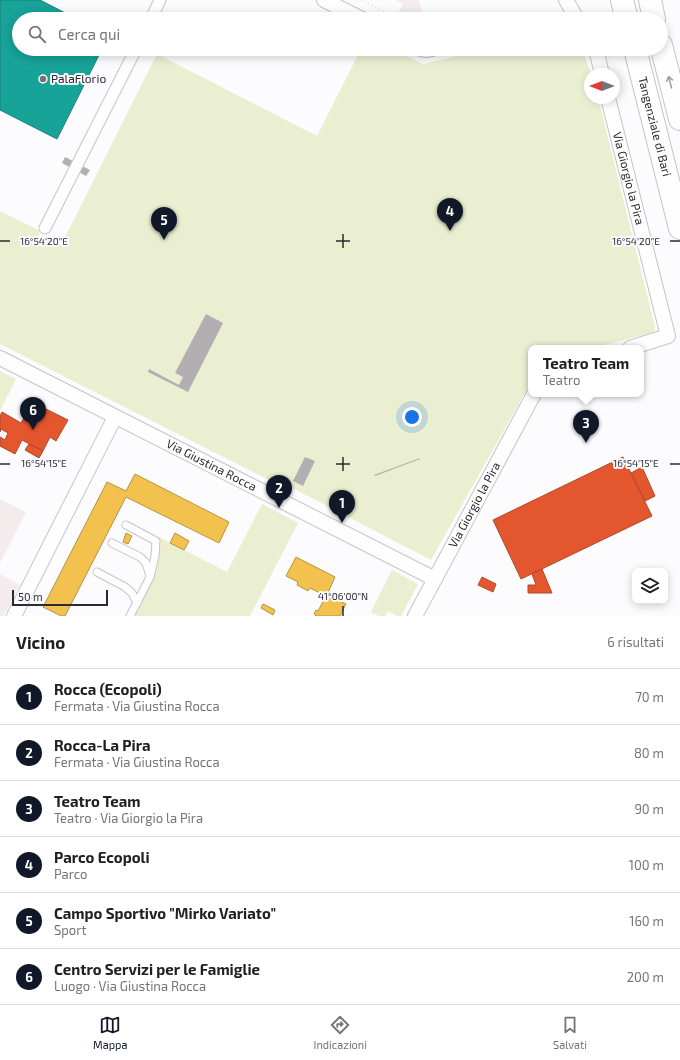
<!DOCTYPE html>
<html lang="it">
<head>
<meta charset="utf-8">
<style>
	:root { --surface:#fff; --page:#f2f2f2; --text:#202124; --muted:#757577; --line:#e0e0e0; --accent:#111827 }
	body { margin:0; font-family:"Exo 2",sans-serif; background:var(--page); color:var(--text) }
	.controls { position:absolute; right:12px; bottom:12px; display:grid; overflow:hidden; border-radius:8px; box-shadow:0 2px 10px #0003 }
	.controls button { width:36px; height:36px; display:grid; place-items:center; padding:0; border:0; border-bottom:1px solid var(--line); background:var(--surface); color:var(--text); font:20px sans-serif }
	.compass { position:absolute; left:584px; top:68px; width:36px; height:36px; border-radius:50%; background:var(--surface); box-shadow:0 2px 10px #0003; rotate:270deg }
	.scale { position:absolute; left:12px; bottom:10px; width:96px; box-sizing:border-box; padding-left:4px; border:2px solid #2b2a2e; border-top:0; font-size:11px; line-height:14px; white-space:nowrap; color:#2b2a2e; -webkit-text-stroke:3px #fbfafe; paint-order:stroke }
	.you { position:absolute; left:412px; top:417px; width:14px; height:14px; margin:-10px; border:3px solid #fff; border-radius:50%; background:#1a73e8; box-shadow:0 0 0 6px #1a73e833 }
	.badge { display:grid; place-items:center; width:26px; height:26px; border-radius:50%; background:var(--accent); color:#fff; font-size:13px; font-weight:700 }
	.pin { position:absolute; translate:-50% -33px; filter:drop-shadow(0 1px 2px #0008) }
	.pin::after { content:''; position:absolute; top:21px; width:14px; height:12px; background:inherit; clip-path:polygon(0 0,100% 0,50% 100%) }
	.popup { position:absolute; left:528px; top:345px; width:116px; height:52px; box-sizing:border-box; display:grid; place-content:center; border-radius:8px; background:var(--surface); filter:drop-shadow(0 1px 3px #0005); font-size:13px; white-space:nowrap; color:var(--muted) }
	.popup b { font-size:15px; color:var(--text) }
	.popup::after { content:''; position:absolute; left:50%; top:100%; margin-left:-8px; border:8px solid transparent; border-top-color:var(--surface) }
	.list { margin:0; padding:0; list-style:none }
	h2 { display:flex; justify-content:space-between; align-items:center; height:52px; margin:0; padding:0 16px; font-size:17px }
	h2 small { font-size:13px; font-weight:400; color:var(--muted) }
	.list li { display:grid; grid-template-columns:26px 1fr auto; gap:12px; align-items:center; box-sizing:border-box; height:56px; padding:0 16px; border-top:1px solid var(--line) }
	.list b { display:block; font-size:15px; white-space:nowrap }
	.list p { margin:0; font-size:13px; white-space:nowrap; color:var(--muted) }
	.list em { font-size:13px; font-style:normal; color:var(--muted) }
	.icon { flex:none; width:22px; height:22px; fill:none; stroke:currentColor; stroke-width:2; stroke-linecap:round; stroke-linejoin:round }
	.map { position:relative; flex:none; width:680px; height:616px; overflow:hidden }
	.search { position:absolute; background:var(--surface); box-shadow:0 2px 10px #0003; left:12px; right:12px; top:12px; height:44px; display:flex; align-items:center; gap:10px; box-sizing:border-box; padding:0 14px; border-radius:22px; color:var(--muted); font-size:15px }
	.sheet { height:388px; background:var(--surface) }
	nav { display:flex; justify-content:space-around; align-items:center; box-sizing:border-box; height:56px; border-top:1px solid var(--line); background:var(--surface); font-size:11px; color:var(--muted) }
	nav a { display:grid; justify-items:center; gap:2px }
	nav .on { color:var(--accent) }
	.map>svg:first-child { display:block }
</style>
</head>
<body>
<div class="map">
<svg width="680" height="616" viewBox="0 0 680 616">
	<rect width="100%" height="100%" fill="#fcfbfd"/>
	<g fill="#f4ebed">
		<path d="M 395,0 L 419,0 L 423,19 L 410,19 L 398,13 L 403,4 Z"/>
		<path d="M 0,499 L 26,512 L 0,563 Z"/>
		<path d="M 0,574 L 20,585 L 4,616 L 0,616 Z"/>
	</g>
	<g fill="#eaefd2">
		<path d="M 361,49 L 392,49 L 423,64 L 488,49 L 582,49 L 591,74 L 590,74 L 590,98 L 598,98 L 655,327 L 655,330 L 652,333 L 592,348 L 531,348 L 531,382 L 431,560 L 279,481 L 277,484 L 0,344 L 0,211 L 40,231 L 39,235 L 61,245 L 157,54 L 317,136 Z"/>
		<path d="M 0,371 L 16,379 L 0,411 Z"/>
		<path d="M 262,504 L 298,523 L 250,616 L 134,616 L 146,593 L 153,577 L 159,537 L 227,572 Z"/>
		<path d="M 392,570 L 418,584 L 401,616 L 397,616 L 388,611 L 385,616 L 379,616 L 371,612 Z"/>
	</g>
	<g fill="#f2c14e" stroke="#b69444">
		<path d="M 135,474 L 229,522 L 219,543 L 126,497 L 65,616 L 61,616 L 43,607 L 107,482 L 126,491 Z"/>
		<path d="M 126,533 L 132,536 L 128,544 L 123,542 Z"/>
		<path d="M 175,533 L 189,541 L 184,550 L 170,543 Z"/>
		<path d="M 296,557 L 335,577 L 327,595 L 346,604 L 340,616 L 315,616 L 316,615 L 314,614 L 316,610 L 318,611 L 326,596 L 310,588 L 308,591 L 297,585 L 298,582 L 286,576 Z"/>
		<path d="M 263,604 L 275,610 L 273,615 L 261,608 Z"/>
	</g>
	<g fill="#e4572e" stroke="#ac4a2e">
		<path d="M 29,409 L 43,416 L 46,409 L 68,420 L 56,441 L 50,437 L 43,451 L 22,440 L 15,454 L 0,446 L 0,437 L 5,440 L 8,433 L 1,429 L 0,432 L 0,416 L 2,412 L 21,423 Z"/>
		<path d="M 29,444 L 43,451 L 39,458 L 25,450 Z"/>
		<path d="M 623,457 L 652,516 L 521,579 L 493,520 Z"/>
		<path d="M 642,467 L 655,496 L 645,501 L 631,473 Z"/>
		<path d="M 542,569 L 552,593 L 528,593 L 528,585 L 536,585 L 532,574 Z"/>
		<path d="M 482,577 L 496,584 L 493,592 L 478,585 Z"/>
	</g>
	<path fill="#17a398" stroke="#1d7f78" d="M 0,0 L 40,0 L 77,19 L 19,19 L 19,49 L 102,49 L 57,139 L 0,110 Z"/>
	<g fill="#b1afb1">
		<path d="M 65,157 L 90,170 L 86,176 L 62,163 Z"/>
		<path d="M 206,314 L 223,323 L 188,392 L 148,372 L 149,369 L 179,385 L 183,377 L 175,373 Z"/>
		<path d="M 305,457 L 315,461 L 303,486 L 293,481 Z"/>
		<path d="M 420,458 L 420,459 L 375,476 L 374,475 Z"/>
	</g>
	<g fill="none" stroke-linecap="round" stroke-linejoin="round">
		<g stroke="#c5c4c7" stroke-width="9">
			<g id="service">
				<path d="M 126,525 L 156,541 L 155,556 L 150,577 L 130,616"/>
				<path d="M 112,543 L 140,557 L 146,563 L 150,576"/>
				<path d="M 97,572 L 125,587 L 132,593 L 137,603"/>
			</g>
		</g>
		<g stroke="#c5c4c7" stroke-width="13">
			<g id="pedestrian">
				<path d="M 151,19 L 160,0"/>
				<path d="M 45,228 L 136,49"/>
			</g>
		</g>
		<g stroke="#c5c4c7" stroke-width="16">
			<g id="minor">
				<path d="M 324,0 L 362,19"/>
				<path d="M 566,0 L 577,19"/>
				<path d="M 421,49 L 427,50 L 432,49"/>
				<path d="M 596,49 L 602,74"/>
				<path id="s1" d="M 608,98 L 668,336 L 630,348"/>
				<path id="s2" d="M 0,358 L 435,579"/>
				<path d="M 14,616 L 115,417"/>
				<path id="s3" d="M 415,616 L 534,394"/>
			</g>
		</g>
		<g stroke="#c5c4c7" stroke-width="24">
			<g id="trunk">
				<path d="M 622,0 L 627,19"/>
				<path d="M 650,0 L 654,19"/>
				<path d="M 661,45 L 680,119"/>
				<path id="s4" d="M 635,49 L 680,228"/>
			</g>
		</g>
		<path stroke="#e6e6e6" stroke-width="2.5" stroke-dasharray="1 3" stroke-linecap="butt" d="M 361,0 L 398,19"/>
		<use href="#service" stroke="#fffeff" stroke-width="7"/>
		<use href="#pedestrian" stroke="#fffeff" stroke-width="11"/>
		<use href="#minor" stroke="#fffeff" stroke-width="14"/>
		<use href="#trunk" stroke="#fffeff" stroke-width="22"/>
	</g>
	<defs><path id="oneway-shaft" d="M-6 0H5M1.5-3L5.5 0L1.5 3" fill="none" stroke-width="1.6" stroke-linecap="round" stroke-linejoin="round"/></defs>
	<use stroke="#a09fa1" href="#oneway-shaft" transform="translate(670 82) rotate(-104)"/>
	<path fill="none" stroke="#2b2a2e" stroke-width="1.5" d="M 343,234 L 343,248M 0,241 L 10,241M 336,241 L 350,241M 670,241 L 680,241M 343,457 L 343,471M 0,464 L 10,464M 336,464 L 350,464M 670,464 L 680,464M 343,606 L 343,616"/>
	<circle fill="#747376" stroke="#fbfafe" stroke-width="1.5" cx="43" cy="79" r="4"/>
	<g text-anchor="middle" stroke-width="4" stroke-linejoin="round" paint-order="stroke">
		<g font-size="12" fill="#2b2a2e" stroke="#fbfafe" text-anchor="start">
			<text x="51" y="83">PalaFlorio</text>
		</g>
		<g font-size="12" fill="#2b2a2e" stroke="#fbfafe">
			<text dy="4" stroke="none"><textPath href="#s4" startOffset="80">Tangenziale di Bari</textPath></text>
			<text dy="4" stroke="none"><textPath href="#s1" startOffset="83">Via Giorgio la Pira</textPath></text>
			<text dy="4" stroke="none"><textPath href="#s2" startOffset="237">Via Giustina Rocca</textPath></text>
			<text dy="4" stroke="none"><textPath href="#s3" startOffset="126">Via Giorgio la Pira</textPath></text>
		</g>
	</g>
	<g font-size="10" text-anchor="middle" fill="#2b2a2e" stroke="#fbfafe" stroke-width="4" stroke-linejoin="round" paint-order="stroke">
		<text x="636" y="245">16°54'20"E</text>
		<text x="44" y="245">16°54'20"E</text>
		<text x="636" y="467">16°54'15"E</text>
		<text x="44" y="467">16°54'15"E</text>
		<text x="343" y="600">41°06'00"N</text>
	</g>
</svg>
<div class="controls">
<button><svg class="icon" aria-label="layers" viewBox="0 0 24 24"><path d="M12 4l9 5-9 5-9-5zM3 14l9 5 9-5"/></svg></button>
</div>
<svg class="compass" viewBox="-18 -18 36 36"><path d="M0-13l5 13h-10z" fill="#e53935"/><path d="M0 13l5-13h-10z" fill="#757577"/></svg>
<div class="scale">50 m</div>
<div class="you"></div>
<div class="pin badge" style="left:342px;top:523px">1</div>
<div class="pin badge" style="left:279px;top:508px">2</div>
<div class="pin badge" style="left:586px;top:443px">3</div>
<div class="popup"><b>Teatro Team</b>Teatro</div>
<div class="pin badge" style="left:450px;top:231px">4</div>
<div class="pin badge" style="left:164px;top:240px">5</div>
<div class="pin badge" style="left:33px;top:430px">6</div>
<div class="search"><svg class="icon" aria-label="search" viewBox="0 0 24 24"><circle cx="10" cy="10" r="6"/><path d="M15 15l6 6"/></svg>Cerca qui</div>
</div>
<section class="sheet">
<h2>Vicino<small>6 risultati</small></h2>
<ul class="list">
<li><span class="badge">1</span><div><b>Rocca (Ecopoli)</b><p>Fermata · Via Giustina Rocca</p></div><em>70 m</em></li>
<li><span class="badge">2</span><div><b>Rocca-La Pira</b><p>Fermata · Via Giustina Rocca</p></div><em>80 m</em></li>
<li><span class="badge">3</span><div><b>Teatro Team</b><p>Teatro · Via Giorgio la Pira</p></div><em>90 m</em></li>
<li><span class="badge">4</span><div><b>Parco Ecopoli</b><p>Parco</p></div><em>100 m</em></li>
<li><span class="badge">5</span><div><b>Campo Sportivo &quot;Mirko Variato&quot;</b><p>Sport</p></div><em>160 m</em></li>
<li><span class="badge">6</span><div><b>Centro Servizi per le Famiglie</b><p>Luogo · Via Giustina Rocca</p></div><em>200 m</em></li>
</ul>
</section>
<nav>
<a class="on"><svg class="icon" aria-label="map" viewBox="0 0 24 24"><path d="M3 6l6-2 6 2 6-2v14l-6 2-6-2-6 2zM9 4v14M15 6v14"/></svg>Mappa</a>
<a><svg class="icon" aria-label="directions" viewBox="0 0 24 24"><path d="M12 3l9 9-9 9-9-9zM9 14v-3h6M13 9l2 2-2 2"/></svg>Indicazioni</a>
<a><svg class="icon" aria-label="saved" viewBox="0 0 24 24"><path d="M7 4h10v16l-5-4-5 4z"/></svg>Salvati</a>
</nav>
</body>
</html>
